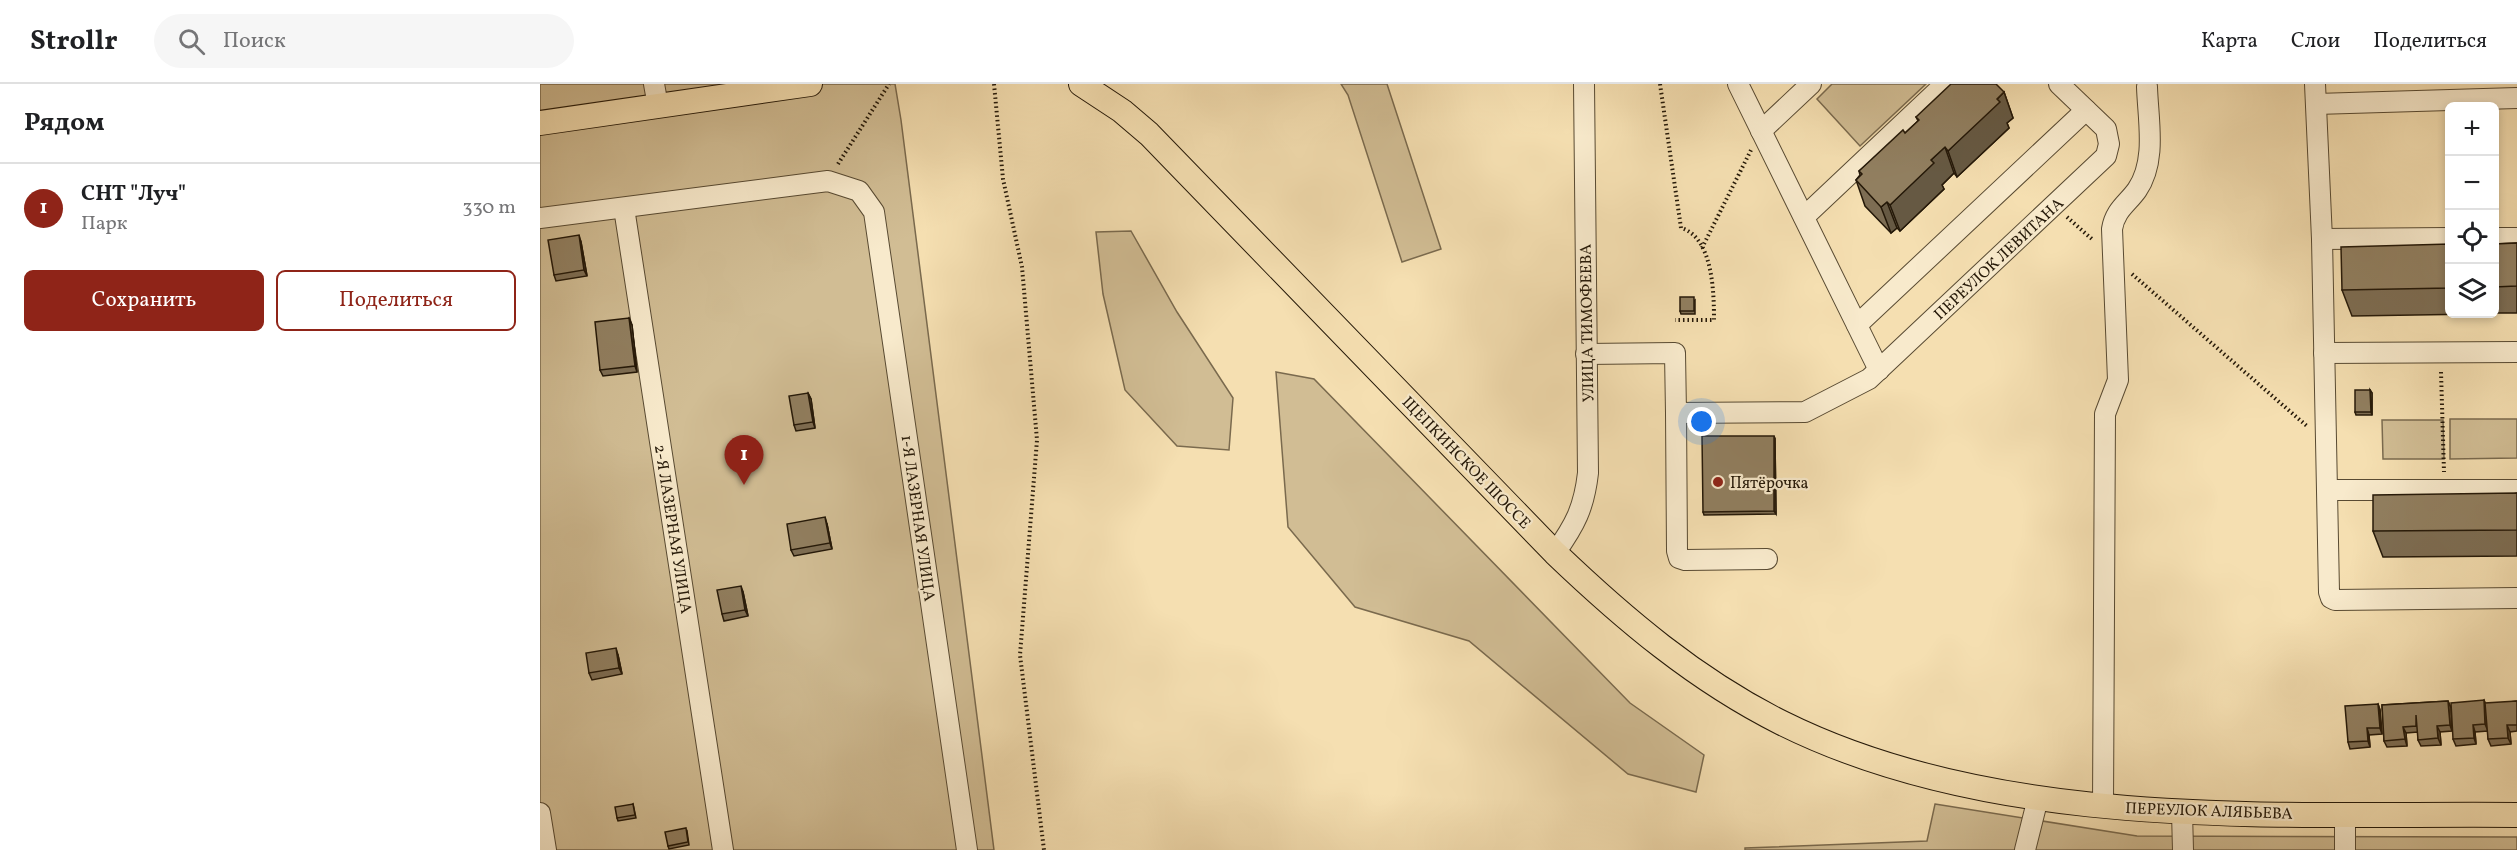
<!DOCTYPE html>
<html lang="ru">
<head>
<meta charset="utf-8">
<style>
	:root { --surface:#fff; --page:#f6f6f6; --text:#202124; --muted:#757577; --line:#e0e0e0; --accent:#8f2418 }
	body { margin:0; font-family:Vollkorn,serif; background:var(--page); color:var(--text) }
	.controls { position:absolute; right:18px; top:18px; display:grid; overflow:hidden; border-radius:9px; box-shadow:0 3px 9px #0003 }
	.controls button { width:54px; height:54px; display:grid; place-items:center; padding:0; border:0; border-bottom:2px solid var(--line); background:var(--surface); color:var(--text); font:30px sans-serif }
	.you { position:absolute; left:1162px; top:338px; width:21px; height:21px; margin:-15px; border:4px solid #fff; border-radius:50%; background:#1a73e8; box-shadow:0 0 0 9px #1a73e833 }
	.badge { display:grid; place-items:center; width:39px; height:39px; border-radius:50%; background:var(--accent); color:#fff; font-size:20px; font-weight:700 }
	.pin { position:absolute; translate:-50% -50px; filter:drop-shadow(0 2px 3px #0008) }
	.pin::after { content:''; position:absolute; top:32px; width:21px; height:18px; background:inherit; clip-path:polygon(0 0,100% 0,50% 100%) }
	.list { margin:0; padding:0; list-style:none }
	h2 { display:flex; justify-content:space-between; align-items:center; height:78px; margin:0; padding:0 24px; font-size:26px }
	h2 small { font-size:20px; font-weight:400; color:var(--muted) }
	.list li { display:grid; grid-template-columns:39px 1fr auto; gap:18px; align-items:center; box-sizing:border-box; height:90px; padding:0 24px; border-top:2px solid var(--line) }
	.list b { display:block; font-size:22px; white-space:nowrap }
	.list p { margin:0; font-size:20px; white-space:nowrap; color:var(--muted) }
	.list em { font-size:20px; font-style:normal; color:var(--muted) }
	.actions { display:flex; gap:12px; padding:18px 24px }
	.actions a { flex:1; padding:14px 0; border:2px solid var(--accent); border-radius:9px; text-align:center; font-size:21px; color:var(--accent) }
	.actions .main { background:var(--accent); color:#fff }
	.icon { flex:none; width:33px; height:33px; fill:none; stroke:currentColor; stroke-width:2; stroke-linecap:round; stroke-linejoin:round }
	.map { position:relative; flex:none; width:1977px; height:766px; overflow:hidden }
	header { display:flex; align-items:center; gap:36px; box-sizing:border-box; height:84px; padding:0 30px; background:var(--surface); border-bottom:2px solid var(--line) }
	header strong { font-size:28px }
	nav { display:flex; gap:33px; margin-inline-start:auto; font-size:21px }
	.search { width:420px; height:54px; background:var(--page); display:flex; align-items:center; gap:15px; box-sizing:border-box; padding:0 21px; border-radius:33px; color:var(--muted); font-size:22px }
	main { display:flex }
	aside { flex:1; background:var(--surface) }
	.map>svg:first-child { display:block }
</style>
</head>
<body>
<header>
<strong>Strollr</strong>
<div class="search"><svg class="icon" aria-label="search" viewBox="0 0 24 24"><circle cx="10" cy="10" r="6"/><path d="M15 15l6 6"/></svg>Поиск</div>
<nav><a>Карта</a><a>Слои</a><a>Поделиться</a></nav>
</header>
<main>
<aside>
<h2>Рядом<small></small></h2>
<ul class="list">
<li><span class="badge">1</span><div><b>СНТ &quot;Луч&quot;</b><p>Парк</p></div><em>330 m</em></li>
</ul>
<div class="actions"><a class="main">Сохранить</a><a>Поделиться</a></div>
</aside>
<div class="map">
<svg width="1977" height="766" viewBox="0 0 1977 766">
	<rect width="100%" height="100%" fill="#f5dfb1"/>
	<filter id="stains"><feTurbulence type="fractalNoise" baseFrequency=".00333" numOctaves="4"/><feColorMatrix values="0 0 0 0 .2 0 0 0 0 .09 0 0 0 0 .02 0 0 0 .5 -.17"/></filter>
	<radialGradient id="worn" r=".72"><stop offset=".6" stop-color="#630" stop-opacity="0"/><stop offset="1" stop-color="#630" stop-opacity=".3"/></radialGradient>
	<g fill="#d1bd94" stroke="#7a6a4e" stroke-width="1.5">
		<path d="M 0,0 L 355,0 L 361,36 L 454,766 L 0,766 Z"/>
		<path d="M 801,0 L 847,0 L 901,165 L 862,178 L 808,11 Z"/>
		<path d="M 1292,0 L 1386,0 L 1320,62 L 1277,15 Z"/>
		<path d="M 591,147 L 637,228 L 693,314 L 689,366 L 637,362 L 585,306 L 563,210 L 556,148 Z"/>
		<path d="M 736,288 L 774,295 L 1090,619 L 1164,671 L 1156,708 L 1088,690 L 929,557 L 815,523 L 748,443 Z"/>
		<path d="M 1910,335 L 1977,335 L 1977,374 L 1910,375 Z"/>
		<path d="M 1842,336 L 1903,336 L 1904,375 L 1843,375 Z"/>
		<path d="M 1395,720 L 1597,752 L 1977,753 L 1977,766 L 1205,766 L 1205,764 L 1387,757 Z"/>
	</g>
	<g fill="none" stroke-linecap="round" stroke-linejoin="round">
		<g stroke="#584a32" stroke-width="22">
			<g id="minor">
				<path d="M 114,0 L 118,22"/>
				<path d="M 1198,0 L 1339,286"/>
				<path d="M 1775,0 L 1782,155 L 1789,508 L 1791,514 L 1795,516 L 1977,514"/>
				<path d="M 1776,20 L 1977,14"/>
				<path d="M 1221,47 L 1271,0"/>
				<path d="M 84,124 L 183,766"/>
				<path d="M 1264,133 L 1405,0"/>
				<path d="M 0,134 L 288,97 L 319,107 L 334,128 L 427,766"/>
				<path d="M 1954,154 L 1977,154"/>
				<path d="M 1782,155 L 1910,154"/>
				<path d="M 1317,241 L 1546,26"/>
				<path d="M 1784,269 L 1977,268"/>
				<path d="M 1046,270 L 1135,269 L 1136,329 L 1265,328 L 1329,295 L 1566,72 L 1569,60 L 1566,45 L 1519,0"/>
				<path d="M 1136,329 L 1137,467 L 1139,474 L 1145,476 L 1227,475"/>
				<path d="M 1788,406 L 1977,406"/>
				<path d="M 1015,469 C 1035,441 1044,424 1048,389 L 1044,0"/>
				<path d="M 1563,721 L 1565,330 L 1578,296 L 1572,145 C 1575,126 1587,120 1597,106 C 1617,77 1608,36 1607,3"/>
				<path d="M 1642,728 L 1643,766"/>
				<path d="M 0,729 L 6,766"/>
				<path d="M 1805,729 L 1805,766"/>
				<path d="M 1485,766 L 1498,714"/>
			</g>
		</g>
		<g stroke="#241808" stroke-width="26">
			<g id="major">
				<path d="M 541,0 L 582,27 L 609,50 L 1015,469 C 1084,535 1156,596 1242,639 C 1461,748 1739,729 1977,731"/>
				<path d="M 0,39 L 270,0"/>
			</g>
		</g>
		<g stroke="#241808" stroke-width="4" stroke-dasharray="1.5 3" stroke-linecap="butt">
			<path d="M 454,0 L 463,95 L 482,183 L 497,356 L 480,571 L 504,766"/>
			<path d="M 1120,0 L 1141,144 C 1173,153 1174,209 1174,236 L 1135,236"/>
			<path d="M 298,80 L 349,0"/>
			<path d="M 1527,133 L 1553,156"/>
			<path d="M 1162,164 L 1211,66"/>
			<path d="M 1592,190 L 1768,343"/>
			<path d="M 1901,288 L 1904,388"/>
		</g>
		<use href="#minor" stroke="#f8eacc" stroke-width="20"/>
		<use href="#major" stroke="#f5dfb1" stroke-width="24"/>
	</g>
	<g fill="#7d6d53" stroke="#241808" stroke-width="1.5">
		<path d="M 1464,8 L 1473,34 L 1467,39 L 1469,44 L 1417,93 L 1414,89 L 1402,101 L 1404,105 L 1360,147 L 1357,144 L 1351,149 L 1325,122 L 1316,96 L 1320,91 L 1319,87 L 1365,49 L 1378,37 L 1376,33 Z"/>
		<path d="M 41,158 L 47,192 L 16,197 L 14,191 Z"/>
		<path d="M 1977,159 L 1977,229 L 1954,229 L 1954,160 Z"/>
		<path d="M 1910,160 L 1910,230 L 1938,230 L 1812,232 L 1802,206 Z"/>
		<path d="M 1155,216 L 1155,230 L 1141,230 L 1140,227 Z"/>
		<path d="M 89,234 L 92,241 L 97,288 L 63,292 L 60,286 Z"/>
		<path d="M 1830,306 L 1832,309 L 1832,331 L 1816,331 L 1815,328 Z"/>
		<path d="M 268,309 L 271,315 L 275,344 L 256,347 L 254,341 Z"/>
		<path d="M 1235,355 L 1236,430 L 1164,431 L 1163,428 Z"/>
		<path d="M 1977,409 L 1977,472 L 1843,473 L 1833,447 Z"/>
		<path d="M 287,440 L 292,465 L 254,472 L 251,466 Z"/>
		<path d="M 203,508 L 208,532 L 184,537 L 182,530 Z"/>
		<path d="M 78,571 L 82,590 L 52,596 L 49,589 Z"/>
		<path d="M 1944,616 L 1946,621 L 1977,617 L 1977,647 L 1970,648 L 1971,660 L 1951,662 L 1948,655 L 1948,647 L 1935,648 L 1936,660 L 1916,662 L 1913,655 Z"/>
		<path d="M 1908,617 L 1911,624 L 1912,647 L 1900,648 L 1901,661 L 1881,662 L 1878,656 L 1878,648 L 1866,649 L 1867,662 L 1847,663 L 1844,657 L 1842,621 Z"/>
		<path d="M 1838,620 L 1840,626 L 1842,650 L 1829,651 L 1830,663 L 1810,665 L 1808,658 Z"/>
		<path d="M 93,720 L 96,734 L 78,737 L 77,734 Z"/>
		<path d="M 147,747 L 149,761 L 129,765 L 128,762 Z"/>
	</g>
	<g fill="#665943" stroke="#241808" stroke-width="1.5">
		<path d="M 1464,8 L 1473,34 L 1467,39 L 1469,44 L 1417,93 L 1408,67 Z"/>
		<path d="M 1405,63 L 1414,89 L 1402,101 L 1404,105 L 1360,147 L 1350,121 L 1391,76 Z"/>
		<path d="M 1347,118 L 1357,144 L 1351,149 L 1341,123 Z"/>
		<path d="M 39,151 L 41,158 L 47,192 L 44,186 Z"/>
		<path d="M 89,234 L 92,241 L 97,288 L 95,282 Z"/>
		<path d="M 1830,306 L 1832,309 L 1832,331 L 1831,328 Z"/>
		<path d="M 268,309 L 271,315 L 275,344 L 273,338 Z"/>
		<path d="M 1234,352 L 1235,355 L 1236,430 L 1234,427 Z"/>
		<path d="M 285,433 L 287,440 L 292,465 L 290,459 Z"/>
		<path d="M 201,502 L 203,508 L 208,532 L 205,526 Z"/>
		<path d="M 76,564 L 78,571 L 82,590 L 79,584 Z"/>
		<path d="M 1944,616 L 1946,623 L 1948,647 L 1945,640 Z"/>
		<path d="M 1908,617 L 1911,624 L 1912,647 L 1910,641 Z"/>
		<path d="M 1838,620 L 1840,626 L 1842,650 L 1840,644 Z"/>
		<path d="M 1933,641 L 1935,648 L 1936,660 L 1934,654 Z"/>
		<path d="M 1967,641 L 1970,648 L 1971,660 L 1968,654 Z"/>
		<path d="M 1897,642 L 1900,648 L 1901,661 L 1898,654 Z"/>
		<path d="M 1863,643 L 1866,649 L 1867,662 L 1865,655 Z"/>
		<path d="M 1827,644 L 1829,651 L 1830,663 L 1828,657 Z"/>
	</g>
	<g fill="#917f60" stroke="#241808" stroke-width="1.5">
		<path d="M 1411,0 L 1456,0 L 1464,8 L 1457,15 L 1460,18 L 1408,67 L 1405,63 L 1391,76 L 1394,79 L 1350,121 L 1347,118 L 1341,123 L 1316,96 L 1322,90 L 1319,87 L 1363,46 L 1365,49 L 1379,36 L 1376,33 Z"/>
		<path d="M 39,151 L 44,186 L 14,191 L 8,156 Z"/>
		<path d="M 1977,159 L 1977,202 L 1954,203 L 1954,160 Z"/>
		<path d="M 1910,160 L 1910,204 L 1802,206 L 1801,163 Z"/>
		<rect x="1140" y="213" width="14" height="14"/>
		<path d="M 89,234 L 95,282 L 60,286 L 55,238 Z"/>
		<path d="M 1815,306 L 1830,306 L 1831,328 L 1815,328 Z"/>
		<path d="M 268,309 L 273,338 L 254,341 L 249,312 Z"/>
		<path d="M 1162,352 L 1234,352 L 1234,427 L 1163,428 Z"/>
		<path d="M 1977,409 L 1977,446 L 1833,447 L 1833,411 Z"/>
		<path d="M 285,433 L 290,459 L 251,466 L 247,440 Z"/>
		<path d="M 201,502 L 205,526 L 182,530 L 177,506 Z"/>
		<path d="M 76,564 L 79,584 L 49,589 L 46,569 Z"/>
		<path d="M 1944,616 L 1945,640 L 1933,641 L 1934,654 L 1913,655 L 1911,619 Z"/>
		<path d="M 1908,617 L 1910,641 L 1897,642 L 1898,654 L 1878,656 L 1876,631 L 1876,642 L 1863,643 L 1865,655 L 1844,657 L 1842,621 Z"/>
		<path d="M 1977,617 L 1977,641 L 1967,641 L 1968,654 L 1948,655 L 1945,619 Z"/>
		<path d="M 1838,620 L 1840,644 L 1827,644 L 1828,657 L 1808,658 L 1805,622 Z"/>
		<path d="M 93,720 L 95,731 L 77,734 L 75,723 Z"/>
		<path d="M 146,744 L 148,758 L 128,762 L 125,748 Z"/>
	</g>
	<circle fill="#8f2418" stroke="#f8eacc" stroke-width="2" cx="1178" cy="398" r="6"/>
	<g text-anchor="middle" stroke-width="4.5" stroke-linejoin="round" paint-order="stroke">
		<g font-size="16" fill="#241808" stroke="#f8eacc">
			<text transform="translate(1458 174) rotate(-43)" y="6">ПЕРЕУЛОК ЛЕВИТАНА</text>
			<text transform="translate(1046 239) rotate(-91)" y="6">УЛИЦА ТИМОФЕЕВА</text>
			<text transform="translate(927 378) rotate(46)" y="6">ЩЕПКИНСКОЕ ШОССЕ</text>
			<text transform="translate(379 434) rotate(82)" y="6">1-Я ЛАЗЕРНАЯ УЛИЦА</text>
			<text transform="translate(134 445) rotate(81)" y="6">2-Я ЛАЗЕРНАЯ УЛИЦА</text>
			<text transform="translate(1669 726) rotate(2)" y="6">ПЕРЕУЛОК АЛЯБЬЕВА</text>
		</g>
		<g font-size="16" fill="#241808" stroke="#f8eacc" text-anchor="start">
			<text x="1190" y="404">Пятёрочка</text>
		</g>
	</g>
	<rect width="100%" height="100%" filter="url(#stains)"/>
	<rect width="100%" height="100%" fill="url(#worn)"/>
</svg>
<div class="controls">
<button>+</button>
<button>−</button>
<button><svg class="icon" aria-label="locate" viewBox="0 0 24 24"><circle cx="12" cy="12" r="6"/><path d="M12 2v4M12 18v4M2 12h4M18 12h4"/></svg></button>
<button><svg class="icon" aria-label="layers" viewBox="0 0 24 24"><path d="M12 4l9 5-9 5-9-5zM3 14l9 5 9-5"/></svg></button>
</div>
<div class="you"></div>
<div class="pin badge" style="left:204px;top:401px">1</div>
</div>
</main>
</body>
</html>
